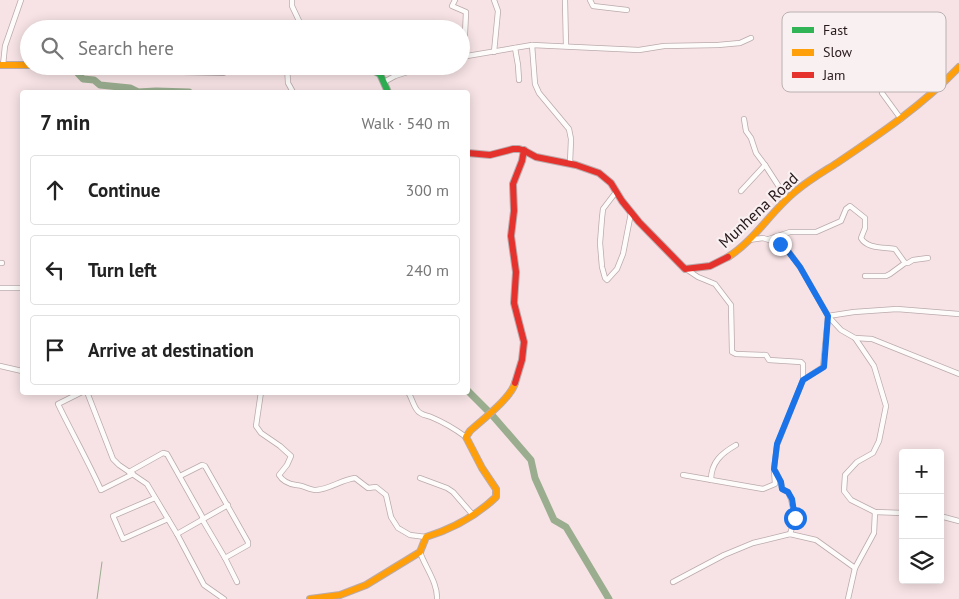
<!DOCTYPE html>
<html lang="en">
<head>
<meta charset="utf-8">
<style>
	:root { --surface:#fff; --page:#f6f6f6; --text:#222; --muted:#767676; --line:#e0e0e0 }
	body { margin:0; font-family:"PT Sans",sans-serif; background:var(--page); color:var(--text) }
	.controls { position:absolute; right:15px; bottom:15px; display:grid; overflow:hidden; border-radius:5px; box-shadow:0 2px 12px #0003 }
	.controls button { width:45px; height:45px; display:grid; place-items:center; padding:0; border:0; border-bottom:1px solid var(--line); background:var(--surface); color:var(--text); font:25px sans-serif }
	.stop { position:absolute; width:15px; height:15px; margin:-11px; border:4px solid #1a73e8; border-radius:50%; background:#fff }
	.stop.end { background:#1a73e8; border-color:#fff; box-shadow:0 1px 5px #0008 }
	.list { margin:0; padding:0; list-style:none }
	h2 { display:flex; justify-content:space-between; align-items:center; height:65px; margin:0; padding:0 20px; font-size:21px }
	h2 small { font-size:16px; font-weight:400; color:var(--muted) }
	.list li { display:grid; grid-template-columns:32px 1fr auto; gap:15px; align-items:center; box-sizing:border-box; height:70px; margin:0 10px 10px; padding:0 10px; border:1px solid var(--line); border-radius:5px }
	.list b { display:block; font-size:19px; white-space:nowrap }
	.list em { font-size:16px; font-style:normal; color:var(--muted) }
	.icon { flex:none; width:28px; height:28px; fill:none; stroke:currentColor; stroke-width:2; stroke-linecap:round; stroke-linejoin:round }
	.map { position:relative; flex:none; width:959px; height:599px; overflow:hidden }
	.search { position:absolute; background:var(--surface); box-shadow:0 2px 12px #0003; left:20px; top:20px; width:450px; height:55px; display:flex; align-items:center; gap:12px; box-sizing:border-box; padding:0 18px; border-radius:28px; color:var(--muted); font-size:19px }
	.panel { position:absolute; background:var(--surface); box-shadow:0 2px 12px #0003; left:20px; top:90px; width:450px; height:305px; border-radius:5px }
	.map>svg:first-child { display:block }
</style>
</head>
<body>
<div class="map">
<svg width="959" height="599" viewBox="0 0 959 599">
	<rect width="100%" height="100%" fill="#f7e3e5"/>
	<g fill="none" stroke-linecap="round" stroke-linejoin="round">
		<path stroke="#9aad8f" stroke-width="1" d="M 97,599 L 102,562"/>
		<g stroke="#9aad8f" stroke-width="7">
			<path d="M 71,66 L 83,79 L 94,80 L 100,85 L 130,88 L 138,92 L 156,91 L 189,92"/>
			<path d="M 468,391 L 489,412"/>
			<path d="M 492,415 L 531,460 L 535,478 L 554,520 L 566,527 L 609,599"/>
		</g>
		<g stroke="#baaaac" stroke-width="6">
			<g id="street">
				<path d="M 292,0 L 292,6 L 301,25 L 301,29"/>
				<path d="M 455,0 L 452,6 L 466,12 L 464,56"/>
				<path d="M 565,0 L 566,46"/>
				<path d="M 590,0 L 593,6 L 627,10"/>
				<path d="M 532,45 L 535,84 L 539,93 L 569,129 L 571,139 L 570,163"/>
				<path d="M 515,48 L 518,65 L 519,80"/>
				<path d="M 494,52 L 498,11 L 494,0"/>
				<path d="M 461,57 L 532,45 L 639,50 L 664,46 L 718,45 L 740,43 L 751,38"/>
				<path d="M 3,65 L 5,46 L 21,0"/>
				<path d="M 287,66 L 288,83 L 293,92"/>
				<path d="M 384,82 L 395,76 L 426,66"/>
				<path d="M 882,93 L 901,119"/>
				<path d="M 744,119 L 746,131 L 751,138 L 756,153 L 765,165 L 787,199"/>
				<path d="M 741,191 L 765,165"/>
				<path d="M 616,192 L 603,209 L 602,218 L 600,243 L 602,267 L 605,278 L 607,280 L 617,269 L 623,254 L 631,213"/>
				<path d="M 769,239 L 790,232 L 816,232 L 841,221 L 846,209 L 850,206 L 865,218 L 865,228 L 861,238 C 867,249 884,247 895,249 L 905,263 L 908,263 L 913,260 L 928,258"/>
				<path d="M 749,240 L 763,238 L 784,245 L 800,267 L 828,316 L 841,330 L 855,338 L 874,366 L 886,406 L 879,441 L 873,453 L 857,462 L 845,475 L 844,491 L 851,500 L 875,512 L 903,513"/>
				<path d="M 0,263 L 2,263"/>
				<path d="M 686,269 L 698,277 L 715,284 L 731,305 L 732,352 L 736,354 L 766,355 L 769,360 L 801,362 L 803,364 L 803,380"/>
				<path d="M 865,276 L 886,276 L 890,274 L 905,263"/>
				<path d="M 0,288 L 22,288"/>
				<path d="M 855,338 L 872,339 L 959,374"/>
				<path d="M 0,366 L 22,371"/>
				<path d="M 82,392 L 58,404 C 72,433 88,461 101,490 L 133,474"/>
				<path d="M 87,392 L 113,459 L 119,465 L 147,484 L 177,534 L 204,585 L 224,599"/>
				<path d="M 261,392 L 256,426 L 261,433 L 280,446 L 291,456 L 287,465 L 279,475 C 283,482 289,484 296,485 C 303,485 309,490 316,490 C 330,489 341,480 355,478 L 368,488 L 376,487 L 386,495 L 391,517 L 398,528 L 410,535 L 426,537"/>
				<path d="M 408,392 C 412,398 413,405 417,410 C 420,415 426,415 431,417 C 443,422 455,429 466,437"/>
				<path d="M 129,472 L 163,453 L 167,454 L 203,518"/>
				<path d="M 776,472 L 781,482 L 782,489 L 788,492 L 791,499 L 795,518 L 790,534"/>
				<path d="M 683,475 L 763,489 L 775,484 L 774,469 L 777,445 L 803,380 L 823,367 L 828,316 L 854,312 L 897,309 L 959,314"/>
				<path d="M 180,476 L 202,465 L 205,466 L 248,542 L 248,545 L 225,558"/>
				<path d="M 420,478 L 447,488 L 453,492 L 473,515"/>
				<path d="M 711,480 C 711,462 722,453 736,445"/>
				<path d="M 155,498 L 113,516 L 123,539 L 168,519"/>
				<path d="M 940,516 L 959,521"/>
				<path d="M 202,519 L 225,558 L 237,582"/>
				<path d="M 177,534 L 228,505"/>
				<path d="M 420,552 C 425,567 438,583 437,599"/>
				<path d="M 673,582 L 724,555 L 753,543 L 790,534 L 816,540 L 855,568"/>
				<path d="M 848,599 L 855,568 L 874,533 L 875,512"/>
			</g>
		</g>
		<g stroke="#baaaac" stroke-width="8">
			<g id="fast">
				<path d="M 134,66 L 143,70 L 223,72 L 236,66"/>
				<path d="M 365,66 L 380,74 L 388,92"/>
			</g>
		</g>
		<g stroke="#baaaac" stroke-width="8">
			<g id="slow">
				<path d="M 0,65 L 29,65"/>
				<path d="M 728,257 C 755,240 771,211 796,191 C 809,180 823,172 837,163 C 880,134 923,105 959,67"/>
				<path d="M 310,599 L 340,595 L 366,585 L 420,552 L 426,537 C 452,529 476,516 496,497 L 496,489 L 482,468 L 466,437 L 470,431 C 482,420 511,398 515,383"/>
			</g>
		</g>
		<g stroke="#baaaac" stroke-width="8">
			<g id="jam">
				<path d="M 468,153 L 490,155 L 513,149 L 519,149 L 525,151 L 536,157 L 576,165 L 599,173 L 611,183 L 622,201 L 639,222 L 685,269 L 710,266 L 728,257"/>
				<path d="M 515,383 L 522,360 L 524,342 L 514,303 L 516,272 L 511,236 L 514,211 L 513,184 L 522,161 L 524,150"/>
			</g>
		</g>
		<use href="#street" stroke="#fefbfb" stroke-width="4.5"/>
		<use href="#fast" stroke="#30b455" stroke-width="6"/>
		<use href="#slow" stroke="#ff9f0a" stroke-width="6"/>
		<use href="#jam" stroke="#e5322d" stroke-width="6"/>
	</g>
	<g fill="none" stroke-linecap="round" stroke-linejoin="round">
		<path stroke="#1a73e8" stroke-width="6" d="M 780,244 L 784,246 L 800,267 L 828,316 L 824,367 L 803,380 L 777,444 L 774,469 L 781,482 L 782,489 L 788,492 L 792,499 L 795,518"/>
	</g>
	<g text-anchor="middle" stroke-width="4.5" stroke-linejoin="round" paint-order="stroke">
		<g font-size="16" fill="#28191b" stroke="#f9f0f1">
			<text transform="translate(758 210) rotate(-43)" y="6">Munhena Road</text>
		</g>
	</g>
	<rect x="782" y="12" width="164" height="80" rx="8" fill="#f9f0f1" stroke="#bab0b1" stroke-width="1"/>
	<rect x="792" y="27" width="22" height="6" fill="#30b455"/>
	<rect x="792" y="49" width="22" height="7" fill="#ff9f0a"/>
	<rect x="792" y="72" width="22" height="6" fill="#e5322d"/>
	<g font-size="14" fill="#28191b">
		<text x="823" y="35">Fast</text>
		<text x="823" y="57">Slow</text>
		<text x="823" y="80">Jam</text>
	</g>
</svg>
<div class="controls">
<button>+</button>
<button>−</button>
<button><svg class="icon" aria-label="layers" viewBox="0 0 24 24"><path d="M12 4l9 5-9 5-9-5zM3 14l9 5 9-5"/></svg></button>
</div>
<div class="stop" style="left:795px;top:518px"></div>
<div class="stop end" style="left:780px;top:244px"></div>
<div class="search"><svg class="icon" aria-label="search" viewBox="0 0 24 24"><circle cx="10" cy="10" r="6"/><path d="M15 15l6 6"/></svg>Search here</div>
<section class="panel">
<h2>7 min<small>Walk · 540 m</small></h2>
<ul class="list">
<li><svg class="icon" aria-label="ahead" viewBox="0 0 24 24"><path d="M12 20V5M6 11l6-6 6 6"/></svg><div><b>Continue</b></div><em>300 m</em></li>
<li><svg class="icon" aria-label="left" viewBox="0 0 24 24"><path d="M17 20v-9H6M10 6l-5 5 5 5"/></svg><div><b>Turn left</b></div><em>240 m</em></li>
<li><svg class="icon" aria-label="arrive" viewBox="0 0 24 24"><path d="M6 21V4h12l-3 4 3 4H6"/></svg><div><b>Arrive at destination</b></div></li>
</ul>
</section>
</div>
</body>
</html>
